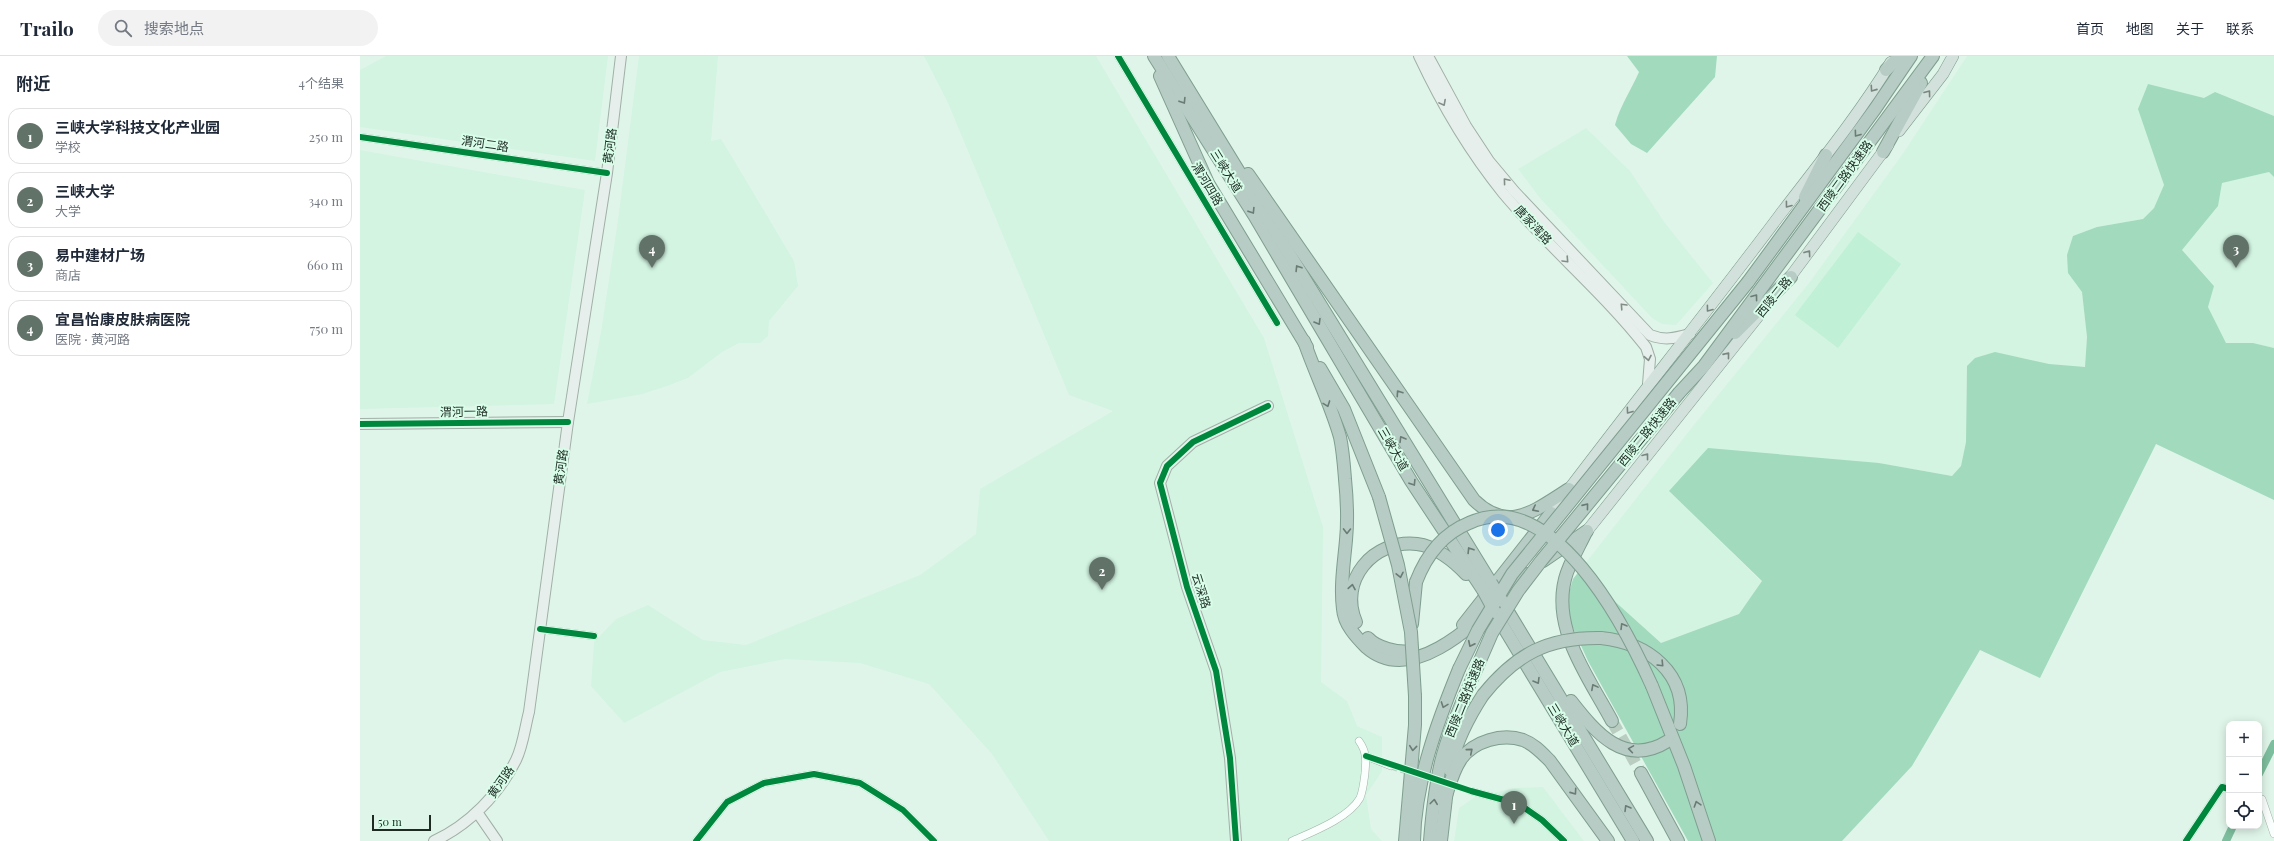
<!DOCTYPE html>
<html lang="zh">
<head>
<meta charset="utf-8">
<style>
	:root { --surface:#fff; --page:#f2f2f3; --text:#1f2937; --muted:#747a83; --line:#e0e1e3; --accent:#617268 }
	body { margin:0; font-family:"Playfair Display","Noto Sans SC",serif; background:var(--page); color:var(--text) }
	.controls { position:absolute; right:12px; bottom:12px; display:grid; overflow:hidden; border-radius:8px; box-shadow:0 2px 10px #0003 }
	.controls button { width:36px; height:36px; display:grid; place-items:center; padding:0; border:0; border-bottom:1px solid var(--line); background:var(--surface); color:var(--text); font:20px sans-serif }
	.scale { position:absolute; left:12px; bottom:10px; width:59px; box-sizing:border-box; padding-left:4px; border:2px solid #1d2b23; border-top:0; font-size:11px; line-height:14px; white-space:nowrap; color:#1d2b23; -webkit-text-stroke:3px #d8fde8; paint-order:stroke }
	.you { position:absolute; left:1138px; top:474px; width:14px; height:14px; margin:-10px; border:3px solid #fff; border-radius:50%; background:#1a73e8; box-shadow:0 0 0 6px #1a73e833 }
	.badge { display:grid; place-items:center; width:26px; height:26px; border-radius:50%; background:var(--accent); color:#fff; font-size:13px; font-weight:700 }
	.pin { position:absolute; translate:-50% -33px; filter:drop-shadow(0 1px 2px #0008) }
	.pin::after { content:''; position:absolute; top:21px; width:14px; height:12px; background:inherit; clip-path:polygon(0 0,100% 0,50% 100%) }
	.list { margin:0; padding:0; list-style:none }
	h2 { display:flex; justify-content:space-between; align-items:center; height:52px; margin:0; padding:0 16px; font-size:17px }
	h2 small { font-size:13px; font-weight:400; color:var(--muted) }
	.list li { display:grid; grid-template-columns:26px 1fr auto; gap:12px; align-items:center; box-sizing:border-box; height:56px; margin:0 8px 8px; padding:0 8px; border:1px solid var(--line); border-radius:12px }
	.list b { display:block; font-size:15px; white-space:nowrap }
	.list p { margin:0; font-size:13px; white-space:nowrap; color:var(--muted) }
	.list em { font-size:13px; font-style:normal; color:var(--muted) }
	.icon { flex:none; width:22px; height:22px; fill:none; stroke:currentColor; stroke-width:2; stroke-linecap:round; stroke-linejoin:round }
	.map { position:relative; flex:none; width:1914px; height:785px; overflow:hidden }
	header { display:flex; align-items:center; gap:24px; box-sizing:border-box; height:56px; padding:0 20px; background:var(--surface); border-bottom:1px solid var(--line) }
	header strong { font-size:19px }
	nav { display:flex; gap:22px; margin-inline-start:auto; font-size:14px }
	.search { width:280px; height:36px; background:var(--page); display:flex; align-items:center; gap:10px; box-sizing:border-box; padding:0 14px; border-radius:22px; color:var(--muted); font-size:15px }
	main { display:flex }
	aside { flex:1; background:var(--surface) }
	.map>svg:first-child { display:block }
</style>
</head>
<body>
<header>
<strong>Trailo</strong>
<div class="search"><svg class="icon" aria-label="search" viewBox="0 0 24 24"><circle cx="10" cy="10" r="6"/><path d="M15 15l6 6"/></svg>搜索地点</div>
<nav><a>首页</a><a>地图</a><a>关于</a><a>联系</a></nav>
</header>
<main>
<aside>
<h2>附近<small>4个结果</small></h2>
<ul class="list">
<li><span class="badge">1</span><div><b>三峡大学科技文化产业园</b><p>学校</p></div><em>250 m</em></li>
<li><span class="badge">2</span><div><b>三峡大学</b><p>大学</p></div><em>340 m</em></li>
<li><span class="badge">3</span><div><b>易中建材广场</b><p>商店</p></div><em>660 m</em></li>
<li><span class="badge">4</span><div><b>宜昌怡康皮肤病医院</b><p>医院 · 黄河路</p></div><em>750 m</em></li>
</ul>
</aside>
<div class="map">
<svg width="1914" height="785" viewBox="0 0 1914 785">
	<rect width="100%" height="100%" fill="#e0f5e9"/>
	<g fill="#d2f4e1">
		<path d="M 26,0 L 248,0 L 235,105 L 0,71 L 0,14 Z"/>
		<path d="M 279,0 L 358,0 L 351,85 L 361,83 L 372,101 L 434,205 L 438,230 L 409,265 L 408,280 L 400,287 L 379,287 L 362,296 L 328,322 L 307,330 L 282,338 L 227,348 L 241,276 L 258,164 Z"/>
		<path d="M 564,0 L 736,0 L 904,282 L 963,471 L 961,626 L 987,645 L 997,670 L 1022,681 L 1022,715 L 1006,739 L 1011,773 L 1022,785 L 689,785 L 632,698 L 569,628 L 500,607 L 425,603 L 360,616 L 264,667 L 231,630 L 234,586 L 256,563 L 288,549 L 343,584 L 386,589 L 560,519 L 616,478 L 620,433 L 753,355 L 709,339 L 588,47 Z"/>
		<path d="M 1607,0 L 1914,0 L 1914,60 L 1855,36 L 1797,106 L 1804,130 L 1794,152 L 1783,163 L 1737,171 L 1708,217 L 1722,236 L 1727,281 L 1725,312 L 1689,308 L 1607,310 L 1606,386 L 1601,410 L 1592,420 L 1519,407 L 1309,435 L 1402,526 L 1379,558 L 1301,587 L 1220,514 L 1333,370 L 1449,227 L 1544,96 Z"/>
		<path d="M 1226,72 L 1270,115 L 1305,167 L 1353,227 L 1316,269 L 1302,268 L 1292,262 L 1180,142 L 1158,113 Z"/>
		<path d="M 0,94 L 225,134 L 194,348 L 0,353 Z"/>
		<path d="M 1909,116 L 1914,121 L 1914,292 L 1893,287 L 1866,287 L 1848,251 L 1854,229 L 1822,194 L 1858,150 L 1862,127 Z"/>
		<path d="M 1183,731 L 1224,785 L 1094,785 L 1099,752 L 1115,741 L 1155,732 Z"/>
	</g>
	<path fill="#c0f0d6" d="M 1498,176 L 1541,208 L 1478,292 L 1435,259 Z"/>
	<g fill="#a2dabd">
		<path d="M 1267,0 L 1357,0 L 1355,21 L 1287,97 L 1271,88 L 1255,69 C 1260,50 1271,34 1279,16 Z"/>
		<path d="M 1788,28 L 1844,42 L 1855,36 L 1914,60 L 1914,121 L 1909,116 L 1862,127 L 1858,150 L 1822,194 L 1854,230 L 1848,251 L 1866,287 L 1893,287 L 1914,292 L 1914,444 L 1796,388 L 1680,622 L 1620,594 L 1552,710 L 1482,785 L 1328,785 L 1228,605 L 1208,561 L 1208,540 L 1213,523 L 1220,514 L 1301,587 L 1379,558 L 1402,525 L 1309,435 L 1348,392 L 1519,407 L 1592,420 L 1601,410 L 1606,386 L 1607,310 L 1615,302 L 1635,296 L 1689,308 L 1725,311 L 1727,281 L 1722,236 L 1708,217 L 1707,199 L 1713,180 L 1737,171 L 1783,163 L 1794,152 L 1804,129 L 1778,53 Z"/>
	</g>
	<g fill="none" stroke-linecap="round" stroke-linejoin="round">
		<g stroke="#7dbe9e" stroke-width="8">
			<path d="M 1899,718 L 1914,688"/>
			<path d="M 1866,785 L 1873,770"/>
		</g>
		<path stroke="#b9cdc1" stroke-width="7" stroke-dasharray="7 3.5" stroke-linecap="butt" d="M 1031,710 L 1111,735"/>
		<path stroke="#b9cdc1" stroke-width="12" stroke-dasharray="12 6" stroke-linecap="butt" d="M 1252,665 L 1281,717"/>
		<g stroke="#a0b0a7" stroke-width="8">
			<g id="street">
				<path d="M 758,0 L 917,267"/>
				<path d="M 0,81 L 247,117"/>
				<path d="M 180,573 L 234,580"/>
				<path d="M 1006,700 L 1031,710"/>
				<path d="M 1111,735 L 1159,748 L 1182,764 L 1204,785"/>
				<path d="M 1899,742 L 1902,743 L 1914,778"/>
				<path d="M 336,785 L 367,746 L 404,727 L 454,718 L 500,727 L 543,754 L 574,785"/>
				<path d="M 932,785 C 952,776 989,762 1000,742 C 1003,735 1004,725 1005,717 C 1006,705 1007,696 999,685"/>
				<path d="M 1826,785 L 1862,731 L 1869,733"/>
			</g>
		</g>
		<g stroke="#a0b0a7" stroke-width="12">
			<g id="secondary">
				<path d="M 1059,0 C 1082,49 1109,95 1143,137 C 1188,191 1243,236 1286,291 L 1290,303 L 1288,328"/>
				<path d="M 1068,0 L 1106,70 L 1129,105 L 1155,136 L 1290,279 C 1305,285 1315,282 1330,278"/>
				<path d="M 0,368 L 208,366"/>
				<path d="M 117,756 L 137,785"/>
				<path d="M 74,785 C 109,769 139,738 156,704 C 163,690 165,671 169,656 L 208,366 L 247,117 L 261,0"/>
				<path d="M 876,785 L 870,702 L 856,615 L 827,531 L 800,427 L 807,410 L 833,386 L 908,350"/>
			</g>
		</g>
		<g stroke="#7f9e90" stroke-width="12">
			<g id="primary">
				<path d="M 1539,75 L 1583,18 L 1593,0"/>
				<path d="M 1425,228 L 1528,89"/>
				<path d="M 1191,457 C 1266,357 1344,260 1419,160 C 1457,110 1498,60 1531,6"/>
				<path d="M 1227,475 L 1400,258"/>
			</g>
		</g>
		<g stroke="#7f9e90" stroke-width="14">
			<g id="highway">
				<path d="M 794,0 L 894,159 L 1051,425 L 1123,534"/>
				<path d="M 808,0 L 1131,527"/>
				<path d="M 1526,14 L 1540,0"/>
				<path d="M 800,20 L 848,127 L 947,291"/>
				<path d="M 1523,96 L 1561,27"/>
				<path d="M 888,118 L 1114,444 C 1149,478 1175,454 1209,433"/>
				<path d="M 1445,141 L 1466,99"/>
				<path d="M 1388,226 L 1515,53 L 1551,0"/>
				<path d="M 1375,277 L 1431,221"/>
				<path d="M 944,285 C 955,317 971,349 980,381 C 983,395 984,410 985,423 C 987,443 988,464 986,484 C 984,507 980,530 983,553 C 984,568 996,581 1006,591 C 1058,637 1132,549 1168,518"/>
				<path d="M 960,312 L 984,353 L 1019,441"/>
				<path d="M 1319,337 L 1344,310 L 1573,0"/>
				<path d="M 1226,476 C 1219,491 1209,507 1205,523 C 1192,574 1229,622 1252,665"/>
				<path d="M 1183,505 L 1227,475"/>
				<path d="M 1144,549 L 1287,785"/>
				<path d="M 1135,557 L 1273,785"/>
				<path d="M 996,566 C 978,525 1013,483 1057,488 C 1075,490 1094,505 1106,518"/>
				<path d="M 1052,568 L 1056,526"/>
				<path d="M 1103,569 L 1191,457"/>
				<path d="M 1008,582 C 1017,592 1038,597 1051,595"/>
				<path d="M 1241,582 C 1288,587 1328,617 1320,668"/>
				<path d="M 1292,630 L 1324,710 L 1349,785"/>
				<path d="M 1211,645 C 1236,677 1265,712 1308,685"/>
				<path d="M 1090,714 C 1095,687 1108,662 1123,639"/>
				<path d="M 1281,717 L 1318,785"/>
				<path d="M 1086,740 C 1090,727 1093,715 1101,703 C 1114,685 1142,677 1163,684 C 1174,688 1182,697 1190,705 L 1248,785"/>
				<path d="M 1045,785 L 1055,669 L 1055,640"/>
				<path d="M 1054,785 C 1055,726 1077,667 1099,613"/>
				<path d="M 1070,785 C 1072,759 1075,732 1081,706 C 1088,678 1100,650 1112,623"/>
				<path d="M 1081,785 L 1087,733"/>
			</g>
		</g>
		<use href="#street" stroke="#fafefc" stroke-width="7"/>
		<use href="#secondary" stroke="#e6efeb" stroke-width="10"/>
		<use href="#primary" stroke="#d2e1db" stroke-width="11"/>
		<use href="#highway" stroke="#b6ccc4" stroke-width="12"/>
		<g stroke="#7f9e90" stroke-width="14" stroke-linecap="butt">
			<g id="highway-bridge">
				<path d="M 1019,441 L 1038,509 L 1051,576 L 1055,640"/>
				<path d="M 1056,526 C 1066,500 1082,478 1109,467 C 1193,429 1265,570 1292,630"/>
				<path d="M 1131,527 L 1142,545"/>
				<path d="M 1123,534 L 1135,556"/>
				<path d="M 1099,613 L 1118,574 L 1152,518 L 1388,226"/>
				<path d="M 1112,623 L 1132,577 L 1158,535 L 1181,505 L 1319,337"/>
				<path d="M 1123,639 C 1156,598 1188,581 1241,582"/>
			</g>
		</g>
		<use href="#highway-bridge" stroke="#b6ccc4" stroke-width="12"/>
		<g stroke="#d8fde8" stroke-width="8">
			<g id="cycleway">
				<path d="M 758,0 L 917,267"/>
				<path d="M 0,81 L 247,117"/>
				<path d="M 0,368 L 208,366"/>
				<path d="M 180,573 L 234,580"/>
				<path d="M 1006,700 L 1111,735 L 1159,748 L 1182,764 L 1204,785"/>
				<path d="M 336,785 L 367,746 L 404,727 L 454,718 L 500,727 L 543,754 L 574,785"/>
				<path d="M 876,785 L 870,702 L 856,615 L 827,531 L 800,427 L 807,410 L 833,386 L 908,350"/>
				<path d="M 1826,785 L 1862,731 L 1869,733"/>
			</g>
		</g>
		<use href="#cycleway" stroke="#00873e" stroke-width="6"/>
	</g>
	<defs><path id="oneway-chevron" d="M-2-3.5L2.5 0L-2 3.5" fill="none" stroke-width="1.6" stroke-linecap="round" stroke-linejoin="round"/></defs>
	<g stroke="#78867f">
		<use href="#oneway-chevron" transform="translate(1513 33) rotate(125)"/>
		<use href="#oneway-chevron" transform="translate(1568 37) rotate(-53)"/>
		<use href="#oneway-chevron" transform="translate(1428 149) rotate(127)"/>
		<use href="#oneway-chevron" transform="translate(1448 197) rotate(-54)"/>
		<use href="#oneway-chevron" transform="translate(1349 253) rotate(127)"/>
		<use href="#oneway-chevron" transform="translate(1367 299) rotate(-51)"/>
		<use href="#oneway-chevron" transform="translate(1269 355) rotate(126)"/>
		<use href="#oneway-chevron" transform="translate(1286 400) rotate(-52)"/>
	</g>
	<g stroke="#6a7c74">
		<use href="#oneway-chevron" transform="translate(823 45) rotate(58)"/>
		<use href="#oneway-chevron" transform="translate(1497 78) rotate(126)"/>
		<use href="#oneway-chevron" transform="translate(892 155) rotate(58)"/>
		<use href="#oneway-chevron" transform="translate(938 212) rotate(-122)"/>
		<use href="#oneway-chevron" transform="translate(1395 241) rotate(-53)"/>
		<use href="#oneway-chevron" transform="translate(958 266) rotate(59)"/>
		<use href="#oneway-chevron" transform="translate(1039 337) rotate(-124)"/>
		<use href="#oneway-chevron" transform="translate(967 348) rotate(70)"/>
		<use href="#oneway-chevron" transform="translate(1042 383) rotate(-121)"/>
		<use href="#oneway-chevron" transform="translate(1053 427) rotate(58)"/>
		<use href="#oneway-chevron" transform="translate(1226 450) rotate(-51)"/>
		<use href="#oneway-chevron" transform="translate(1175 453) rotate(153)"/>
		<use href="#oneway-chevron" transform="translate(987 475) rotate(91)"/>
		<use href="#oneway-chevron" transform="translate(1110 494) rotate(-122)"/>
		<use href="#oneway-chevron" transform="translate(1040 519) rotate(78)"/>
		<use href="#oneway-chevron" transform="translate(992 531) rotate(-80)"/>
		<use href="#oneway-chevron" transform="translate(1263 570) rotate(-121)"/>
		<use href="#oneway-chevron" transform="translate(1111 588) rotate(116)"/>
		<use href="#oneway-chevron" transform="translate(1301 608) rotate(46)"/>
		<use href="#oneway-chevron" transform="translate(1177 625) rotate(59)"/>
		<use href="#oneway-chevron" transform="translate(1234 631) rotate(-118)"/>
		<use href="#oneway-chevron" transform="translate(1084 649) rotate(110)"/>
		<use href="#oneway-chevron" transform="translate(1053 692) rotate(96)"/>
		<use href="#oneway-chevron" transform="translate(1271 693) rotate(-171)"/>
		<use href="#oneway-chevron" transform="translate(1110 695) rotate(-40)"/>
		<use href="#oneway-chevron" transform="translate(1214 736) rotate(55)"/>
		<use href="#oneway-chevron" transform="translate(1074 746) rotate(-83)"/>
		<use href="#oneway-chevron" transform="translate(1337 748) rotate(-108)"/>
		<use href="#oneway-chevron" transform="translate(1267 752) rotate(-121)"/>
	</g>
	<g stroke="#828d87">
		<use href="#oneway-chevron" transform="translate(1083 47) rotate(62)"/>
		<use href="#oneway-chevron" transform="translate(1146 125) rotate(-130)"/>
		<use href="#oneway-chevron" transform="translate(1206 204) rotate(47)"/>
		<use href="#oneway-chevron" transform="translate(1263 250) rotate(-133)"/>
		<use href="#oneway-chevron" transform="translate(1288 302) rotate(79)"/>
	</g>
	<g text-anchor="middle" stroke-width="4" stroke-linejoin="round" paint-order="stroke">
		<g font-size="12" fill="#1d2b23" stroke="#d8fde8">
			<text transform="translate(125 88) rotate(8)" y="4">渭河二路</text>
			<text transform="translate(250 90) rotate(-83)" y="4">黄河路</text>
			<text transform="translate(866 115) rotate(58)" y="4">三峡大道</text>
			<text transform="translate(1485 120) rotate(-54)" y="4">西陵二路快速路</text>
			<text transform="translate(847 128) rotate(59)" y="4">渭河四路</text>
			<text transform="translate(1173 169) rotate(47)" y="4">唐家湾路</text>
			<text transform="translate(1414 241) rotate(-51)" y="4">西陵二路</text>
			<text transform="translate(104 356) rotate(-1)" y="4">渭河一路</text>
			<text transform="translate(1287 376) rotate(-51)" y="4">西陵二路快速路</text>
			<text transform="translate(1033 393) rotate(60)" y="4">三峡大道</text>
			<text transform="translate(201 411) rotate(-82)" y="4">黄河路</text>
			<text transform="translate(841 535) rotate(72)" y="4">云深路</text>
			<text transform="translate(1105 642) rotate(-68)" y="4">西陵二路快速路</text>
			<text transform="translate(1203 669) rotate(59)" y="4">三峡大道</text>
			<text transform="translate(141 726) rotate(-55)" y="4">黄河路</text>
		</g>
	</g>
</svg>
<div class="controls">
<button>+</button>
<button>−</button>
<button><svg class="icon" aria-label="locate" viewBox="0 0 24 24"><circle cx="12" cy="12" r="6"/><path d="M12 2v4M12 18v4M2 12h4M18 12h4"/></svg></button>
</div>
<div class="scale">50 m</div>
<div class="you"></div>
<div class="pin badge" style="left:1154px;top:768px">1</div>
<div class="pin badge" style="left:742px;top:534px">2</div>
<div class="pin badge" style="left:1876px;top:212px">3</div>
<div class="pin badge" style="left:292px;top:212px">4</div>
</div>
</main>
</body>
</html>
